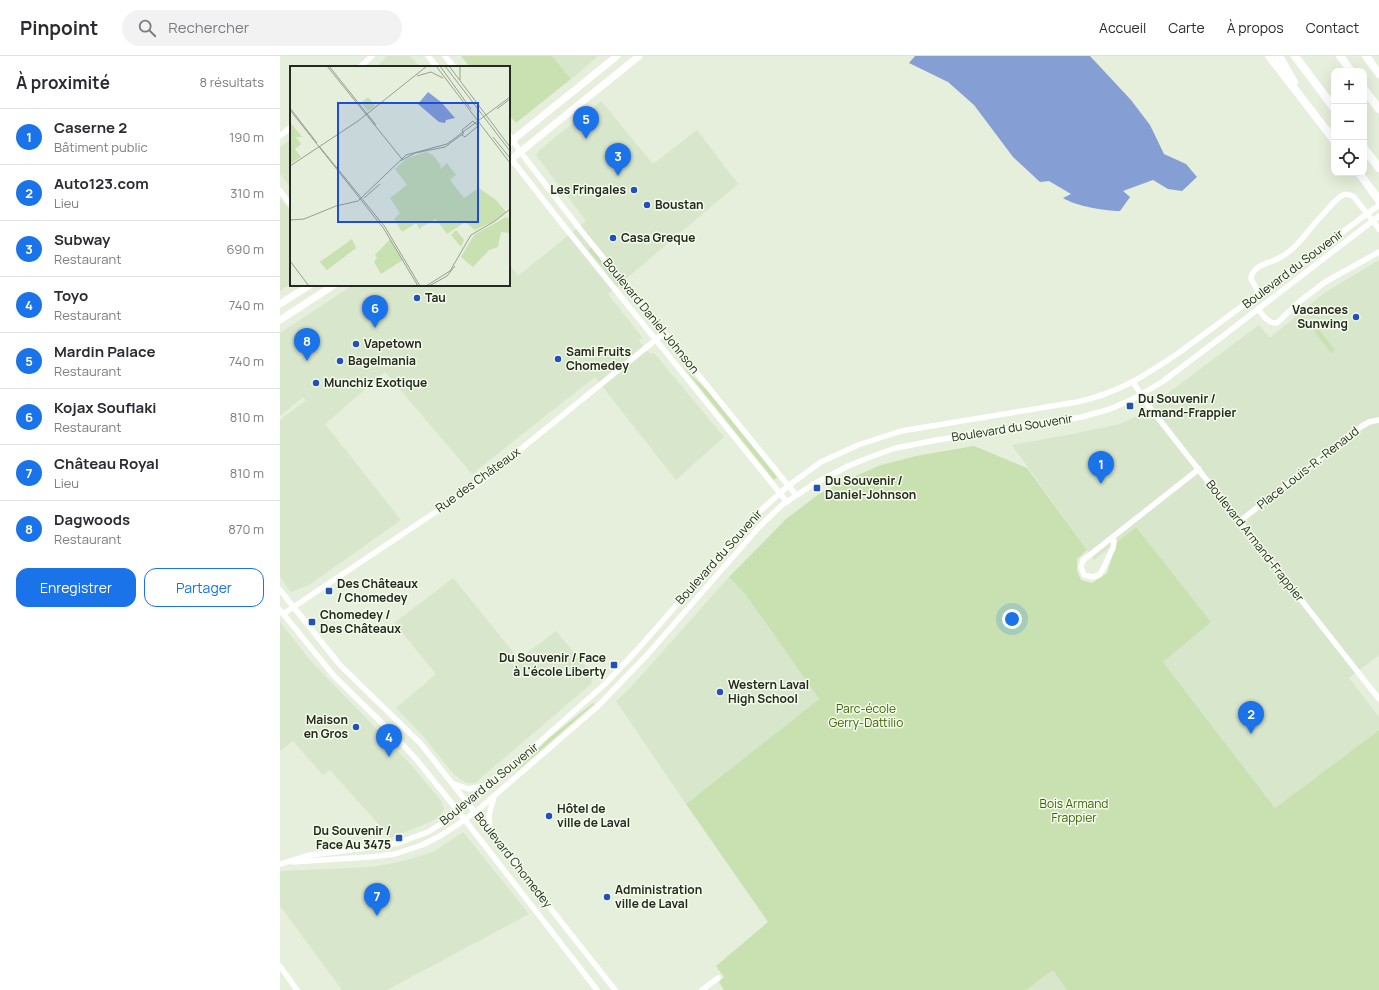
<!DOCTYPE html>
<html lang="fr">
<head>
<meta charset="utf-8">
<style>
	:root { --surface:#fff; --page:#f2f2f3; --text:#2b2b33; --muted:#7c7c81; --line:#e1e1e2; --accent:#1a73e8 }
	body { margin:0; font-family:Manrope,sans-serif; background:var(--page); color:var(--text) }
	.controls { position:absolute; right:12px; top:12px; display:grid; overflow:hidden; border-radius:8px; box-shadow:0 4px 16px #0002 }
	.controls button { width:36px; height:36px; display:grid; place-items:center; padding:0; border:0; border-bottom:1px solid var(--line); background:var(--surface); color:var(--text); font:20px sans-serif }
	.you { position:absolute; left:732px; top:563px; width:14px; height:14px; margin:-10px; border:3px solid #fff; border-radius:50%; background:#1a73e8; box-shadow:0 0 0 6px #1a73e833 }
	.badge { display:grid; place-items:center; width:26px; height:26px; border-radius:50%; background:var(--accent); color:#fff; font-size:13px; font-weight:700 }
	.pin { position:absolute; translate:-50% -33px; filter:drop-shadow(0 1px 2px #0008) }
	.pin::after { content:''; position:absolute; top:21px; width:14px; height:12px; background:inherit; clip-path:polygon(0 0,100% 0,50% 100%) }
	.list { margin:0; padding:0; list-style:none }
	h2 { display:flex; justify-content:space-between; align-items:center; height:52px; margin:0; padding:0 16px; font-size:17px }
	h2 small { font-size:13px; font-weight:400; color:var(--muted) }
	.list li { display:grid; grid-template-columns:26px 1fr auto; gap:12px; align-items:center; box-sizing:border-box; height:56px; padding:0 16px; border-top:1px solid var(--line) }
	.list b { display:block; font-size:15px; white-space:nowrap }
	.list p { margin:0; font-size:13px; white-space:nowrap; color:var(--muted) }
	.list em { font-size:13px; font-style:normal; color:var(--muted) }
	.actions { display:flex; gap:8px; padding:12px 16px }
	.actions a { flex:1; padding:9px 0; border:1px solid var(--accent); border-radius:12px; text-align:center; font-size:14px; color:var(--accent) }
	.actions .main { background:var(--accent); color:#fff }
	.icon { flex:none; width:22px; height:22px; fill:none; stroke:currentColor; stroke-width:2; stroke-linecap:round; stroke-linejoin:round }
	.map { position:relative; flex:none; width:1099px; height:934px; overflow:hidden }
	header { display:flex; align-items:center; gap:24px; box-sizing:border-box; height:56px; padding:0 20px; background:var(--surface); border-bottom:1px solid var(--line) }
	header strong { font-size:19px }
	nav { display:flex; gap:22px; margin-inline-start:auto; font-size:14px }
	.search { width:280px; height:36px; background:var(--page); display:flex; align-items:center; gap:10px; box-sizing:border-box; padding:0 14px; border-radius:22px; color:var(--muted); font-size:15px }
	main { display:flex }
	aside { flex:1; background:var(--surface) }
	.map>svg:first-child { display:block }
</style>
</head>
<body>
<header>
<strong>Pinpoint</strong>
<div class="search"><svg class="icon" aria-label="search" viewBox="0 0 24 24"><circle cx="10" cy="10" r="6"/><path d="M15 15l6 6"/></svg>Rechercher</div>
<nav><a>Accueil</a><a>Carte</a><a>À propos</a><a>Contact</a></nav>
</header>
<main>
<aside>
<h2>À proximité<small>8 résultats</small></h2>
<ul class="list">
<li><span class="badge">1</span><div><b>Caserne 2</b><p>Bâtiment public</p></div><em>190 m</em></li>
<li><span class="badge">2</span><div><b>Auto123.com</b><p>Lieu</p></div><em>310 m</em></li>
<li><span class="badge">3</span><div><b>Subway</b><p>Restaurant</p></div><em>690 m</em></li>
<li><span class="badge">4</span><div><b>Toyo</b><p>Restaurant</p></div><em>740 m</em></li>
<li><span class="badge">5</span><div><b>Mardin Palace</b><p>Restaurant</p></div><em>740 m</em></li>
<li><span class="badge">6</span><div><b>Kojax Souflaki</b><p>Restaurant</p></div><em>810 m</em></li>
<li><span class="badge">7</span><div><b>Château Royal</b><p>Lieu</p></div><em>810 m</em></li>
<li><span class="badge">8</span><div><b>Dagwoods</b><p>Restaurant</p></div><em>870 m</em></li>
</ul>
<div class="actions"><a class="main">Enregistrer</a><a>Partager</a></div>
</aside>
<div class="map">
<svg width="1099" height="934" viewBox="0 0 1099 934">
	<rect width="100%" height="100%" fill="#e5efdb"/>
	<g fill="#d8e6cc">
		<path d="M 107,0 L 130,0 L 140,11 L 97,11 Z"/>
		<path d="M 272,0 L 318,0 L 291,23 Z"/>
		<path d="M 321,45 L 373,108 L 417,74 L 458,128 L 328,238 L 362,281 L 359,285 L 370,298 L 374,297 L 444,381 L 396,424 L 315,321 L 192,418 L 105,316 L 45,368 L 121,464 L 29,529 L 11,536 L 0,521 L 0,364 L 25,345 L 27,347 L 23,341 L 0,360 L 0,277 L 73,229 L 229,229 L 229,208 L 238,220 L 306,165 L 256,99 L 260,94 L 278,79 Z"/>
		<path d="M 11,83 L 11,132 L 0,118 L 0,91 Z"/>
		<path d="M 0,142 L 11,156 L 11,228 L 0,235 Z"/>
		<path d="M 1099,204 L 1099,599 L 1069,622 L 1099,661 L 1099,674 L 995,752 L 883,606 L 930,566 L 856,471 L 814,504 L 732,389 L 793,378 L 840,368 L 859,359 L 979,269 L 990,282 L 1044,237 Z"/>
		<path d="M 449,521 L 466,539 L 539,643 L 406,748 L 336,645 L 352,630 Z"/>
		<path d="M 173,522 L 239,603 L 276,575 L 313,619 L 311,628 L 195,727 L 188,727 L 181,724 L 173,717 L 142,679 L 116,652 L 156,618 L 114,567 Z"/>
		<path d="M 0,566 L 29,603 L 131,709 L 162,746 L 164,753 L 162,758 L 152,765 L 111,782 L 50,714 L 43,719 L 13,685 L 0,695 Z"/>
		<path d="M 183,776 L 249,858 L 107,934 L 62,934 L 0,850 L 0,815 L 93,811 L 123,805 L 153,796 Z"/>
		<path d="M 773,913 L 787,934 L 744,934 Z"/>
	</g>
	<g fill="#c9e1b1">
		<path d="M 181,0 L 272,0 L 291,23 L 236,67 L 229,59 L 229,11 L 190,11 Z"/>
		<path d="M 311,192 L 347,236 L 346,237 L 308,194 Z"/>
		<path d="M 1034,270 L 1037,271 L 1055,294 L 1051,297 L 1032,272 Z"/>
		<path d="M 403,311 L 427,334 L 497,421 L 494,424 Z"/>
		<path d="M 694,390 L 747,412 L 807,494 L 797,503 L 797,515 L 801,524 L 812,527 L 827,517 L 837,486 L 856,471 L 931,566 L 883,606 L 995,752 L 1099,674 L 1099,934 L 787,934 L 773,914 L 746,934 L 444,934 L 439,926 L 444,921 L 436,910 L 488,866 L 406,748 L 539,643 L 466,539 L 449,521 L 506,463 L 539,438 L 566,424 L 601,409 L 636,400 Z"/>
		<path d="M 313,647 L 314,648 L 238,714 L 237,714 L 268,683 Z"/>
	</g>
	<path fill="#859fd5" d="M 635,0 L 810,0 L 851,44 L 870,69 L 884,98 L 906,108 L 917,121 L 902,135 L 888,133 L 873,124 L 843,135 L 850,141 L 840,155 C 824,155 796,150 783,142 L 791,138 L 769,125 L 760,126 L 733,101 L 694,49 L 668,26 L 629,7 Z"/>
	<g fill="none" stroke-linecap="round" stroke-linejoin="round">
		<g stroke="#fff" stroke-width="5.5">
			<path d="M 148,0 L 157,11"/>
			<path d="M 165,0 L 174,11"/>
			<path d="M 80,11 L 92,0"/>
			<path d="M 229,79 L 245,102 L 303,177 L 516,439"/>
			<path d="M 0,80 L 11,71"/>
			<path d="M 229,100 L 279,164 L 507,446"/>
			<path d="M 0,135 L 11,149"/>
			<path d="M 979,237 L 971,223 C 972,209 988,208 999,202 C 1007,198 1014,192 1020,185 C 1028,176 1054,143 1063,139 C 1067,137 1071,139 1074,141 L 1099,173"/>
			<path d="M 978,253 C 983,259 988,268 997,267 L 1019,246 L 1045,226 L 1099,196"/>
			<path d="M 853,326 L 867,348 L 1099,643"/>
			<path d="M 960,465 L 1082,370 L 1089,366 L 1099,364"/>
			<path d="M 832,482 L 834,485 L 833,492 L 823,513 L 819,519 L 812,521 L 804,519 L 801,511 L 803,504 L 806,502 L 919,413"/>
			<path d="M 0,534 L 60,609 L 141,688 L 335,934"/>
			<path d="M 0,554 L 54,620 L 114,679 L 136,703 L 178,755 L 317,934"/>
			<path d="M 3,558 L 199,427 L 384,277"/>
			<path d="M 174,728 L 189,733 L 208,729"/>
			<path d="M 210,774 L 209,759 L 214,741"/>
			<path d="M 12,806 L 90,801 L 115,798 L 142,789 L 160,780 L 177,769 L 199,753 L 317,651 L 367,599 L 479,471 L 502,449 L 532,429 L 568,410 L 593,400 L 616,392 L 657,384 L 802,361 L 830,353 L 853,343 L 882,326 L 943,280 L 1099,160"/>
			<path d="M 0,808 L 30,799 L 94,791 L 118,787 L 148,776 L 169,763 L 236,707 L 326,627 L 358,593 L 456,481 L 479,456 L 508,430 L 541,406 L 578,389 L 621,375 L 797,346 C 839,337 866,319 900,296 L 1099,149"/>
			<path d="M 0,910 L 17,934"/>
			<path d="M 422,934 L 438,922"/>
		</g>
		<g stroke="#fff" stroke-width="7">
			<path d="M 229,87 L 337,0"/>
			<path d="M 229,105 L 359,0"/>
			<path d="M 0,248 L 30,229"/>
			<path d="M 0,264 L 54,229"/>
		</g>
		<g stroke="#fff" stroke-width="8">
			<path d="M 989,0 L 1054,84"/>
			<path d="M 999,0 L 1014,26"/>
			<path d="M 1015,0 L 1054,52"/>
			<path d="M 1060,0 L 1071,15"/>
			<path d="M 1086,0 L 1099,18"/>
			<path d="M 1084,33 L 1099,53"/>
			<path d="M 1084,92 L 1099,112"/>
			<path d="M 1079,117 L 1099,144"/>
		</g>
	</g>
	<g fill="#2450be" stroke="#f2fce8" stroke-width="1.5">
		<circle cx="354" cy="134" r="4"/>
		<circle cx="367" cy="149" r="4"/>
		<circle cx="333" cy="182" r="4"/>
		<circle cx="137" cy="242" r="4"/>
		<circle cx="1076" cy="261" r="4"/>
		<circle cx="76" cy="288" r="4"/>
		<circle cx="278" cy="303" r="4"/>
		<circle cx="60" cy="305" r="4"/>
		<circle cx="36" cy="327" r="4"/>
		<rect x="846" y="346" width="8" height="8" rx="2"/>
		<rect x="533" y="428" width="8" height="8" rx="2"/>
		<rect x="45" y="531" width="8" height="8" rx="2"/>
		<rect x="28" y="562" width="8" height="8" rx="2"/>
		<rect x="330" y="605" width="8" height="8" rx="2"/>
		<circle cx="440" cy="636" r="4"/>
		<circle cx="76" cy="671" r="4"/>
		<circle cx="269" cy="760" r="4"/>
		<rect x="115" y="778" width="8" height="8" rx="2"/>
		<circle cx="327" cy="841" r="4"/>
	</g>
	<g text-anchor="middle" stroke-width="3" stroke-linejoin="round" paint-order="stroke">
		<g font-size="12" font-weight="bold" fill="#252921" stroke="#f2fce8" text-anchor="start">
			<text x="346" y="138" text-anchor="end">Les Fringales</text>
			<text x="375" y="153">Boustan</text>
			<text x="341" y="186">Casa Greque</text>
			<text x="145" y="246">Tau</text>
			<text x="1068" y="258" text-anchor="end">Vacances<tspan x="1068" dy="14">Sunwing</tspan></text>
			<text x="84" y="292">Vapetown</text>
			<text x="286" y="300">Sami Fruits<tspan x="286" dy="14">Chomedey</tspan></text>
			<text x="68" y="309">Bagelmania</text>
			<text x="44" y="331">Munchiz Exotique</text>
			<text x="858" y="347">Du Souvenir /<tspan x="858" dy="14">Armand-Frappier</tspan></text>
			<text x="545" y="429">Du Souvenir /<tspan x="545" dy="14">Daniel-Johnson</tspan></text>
			<text x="57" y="532">Des Châteaux<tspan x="57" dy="14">/ Chomedey</tspan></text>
			<text x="40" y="563">Chomedey /<tspan x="40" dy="14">Des Châteaux</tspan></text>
			<text x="326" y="606" text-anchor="end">Du Souvenir / Face<tspan x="326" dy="14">à L'école Liberty</tspan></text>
			<text x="448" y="633">Western Laval<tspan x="448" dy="14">High School</tspan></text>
			<text x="68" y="668" text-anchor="end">Maison<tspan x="68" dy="14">en Gros</tspan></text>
			<text x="277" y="757">Hôtel de<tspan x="277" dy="14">ville de Laval</tspan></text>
			<text x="111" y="779" text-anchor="end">Du Souvenir /<tspan x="111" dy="14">Face Au 3475</tspan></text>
			<text x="335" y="838">Administration<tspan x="335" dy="14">ville de Laval</tspan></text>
		</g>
		<g font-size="12" fill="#252921" stroke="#f2fce8">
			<text transform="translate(1013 213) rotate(-37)" y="4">Boulevard du Souvenir</text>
			<text transform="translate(371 260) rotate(51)" y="4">Boulevard Daniel-Johnson</text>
			<text transform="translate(732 372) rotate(-9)" y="4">Boulevard du Souvenir</text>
			<text transform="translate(1028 412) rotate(-38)" y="4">Place Louis-R.-Renaud</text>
			<text transform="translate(198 424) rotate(-36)" y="4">Rue des Châteaux</text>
			<text transform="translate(975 485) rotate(52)" y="4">Boulevard Armand-Frappier</text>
			<text transform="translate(439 501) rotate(-48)" y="4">Boulevard du Souvenir</text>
			<text transform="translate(209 728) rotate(-39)" y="4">Boulevard du Souvenir</text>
			<text transform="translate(233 804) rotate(52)" y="4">Boulevard Chomedey</text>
		</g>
		<g font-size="12" fill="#3e5f07" stroke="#f2fce8">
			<text x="586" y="657">Parc-école<tspan x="586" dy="14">Gerry-Dattilio</tspan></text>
			<text x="794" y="752">Bois Armand<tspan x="794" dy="14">Frappier</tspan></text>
		</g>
	</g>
	<g transform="translate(10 10)">
		<rect width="220" height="220" fill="#e5efdb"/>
		<path d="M 78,31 L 85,40 L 78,45 L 71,37 ZM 0,56 L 12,71 L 6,71 L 11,78 L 5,83 L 11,91 L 0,98 ZM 136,86 L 143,89 L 151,100 L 150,103 L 157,97 L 166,109 L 160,114 L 174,132 L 189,122 L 206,134 L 216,146 L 204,155 L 185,164 L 175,156 L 157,168 L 146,153 L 131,161 L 130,164 L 126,157 L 112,166 L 104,153 L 110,147 L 100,132 L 117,119 L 105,103 L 117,92 ZM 216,151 L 220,153 L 220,167 L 211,166 L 208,181 L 199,184 L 183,201 L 171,191 L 184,169 ZM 166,164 L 174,174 L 171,181 L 161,169 ZM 62,173 L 66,182 L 37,204 L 30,196 ZM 100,173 L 113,194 L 91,208 L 84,196 L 87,192 L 85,189 Z" fill="#c9e1b1"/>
		<path d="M 138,26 L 151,36 L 165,52 L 156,54 L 155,57 L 149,56 L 128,38 Z" fill="#859fd5"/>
		<path fill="none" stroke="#98a091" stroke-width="1" d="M 37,0 L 112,93M 39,0 L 86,59M 146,0 L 220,97M 150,0 L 181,43M 155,0 L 220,85M 159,0 L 220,81M 170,0 L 170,14M 127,10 L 141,6 L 153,12M 0,42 L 27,77M 207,43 L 220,33M 0,44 L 94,163 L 128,220M 172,69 L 175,71 L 188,60 L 183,55 L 172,64 L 173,67M 203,71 L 220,92M 29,80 L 95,161 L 130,220M 110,95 L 125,87 L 155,81 L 174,67M 0,100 L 68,55 L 137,0M 74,132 L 90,118M 0,154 L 14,153 L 46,140 L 68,135 L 116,89 L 157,78 L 220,31M 0,195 L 19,220M 136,220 L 160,205 L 181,169 L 205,155 L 220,143M 139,220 L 157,210 L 165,200"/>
		<path fill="#1d4ed8" fill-opacity="0.15" stroke="#1d4ed8" stroke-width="2" d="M 48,37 L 188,37 L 188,156 L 48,156 Z"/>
		<rect width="220" height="220" fill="none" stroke="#252921" stroke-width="2"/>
	</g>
</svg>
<div class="controls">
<button>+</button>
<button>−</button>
<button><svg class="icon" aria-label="locate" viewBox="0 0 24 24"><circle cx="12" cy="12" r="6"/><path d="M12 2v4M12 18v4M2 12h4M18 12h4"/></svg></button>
</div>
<div class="you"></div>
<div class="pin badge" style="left:821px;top:428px">1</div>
<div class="pin badge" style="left:971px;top:678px">2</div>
<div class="pin badge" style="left:338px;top:120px">3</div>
<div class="pin badge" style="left:109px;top:701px">4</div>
<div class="pin badge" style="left:306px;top:83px">5</div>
<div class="pin badge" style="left:95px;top:272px">6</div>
<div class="pin badge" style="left:97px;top:860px">7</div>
<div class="pin badge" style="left:27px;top:305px">8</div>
</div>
</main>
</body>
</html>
